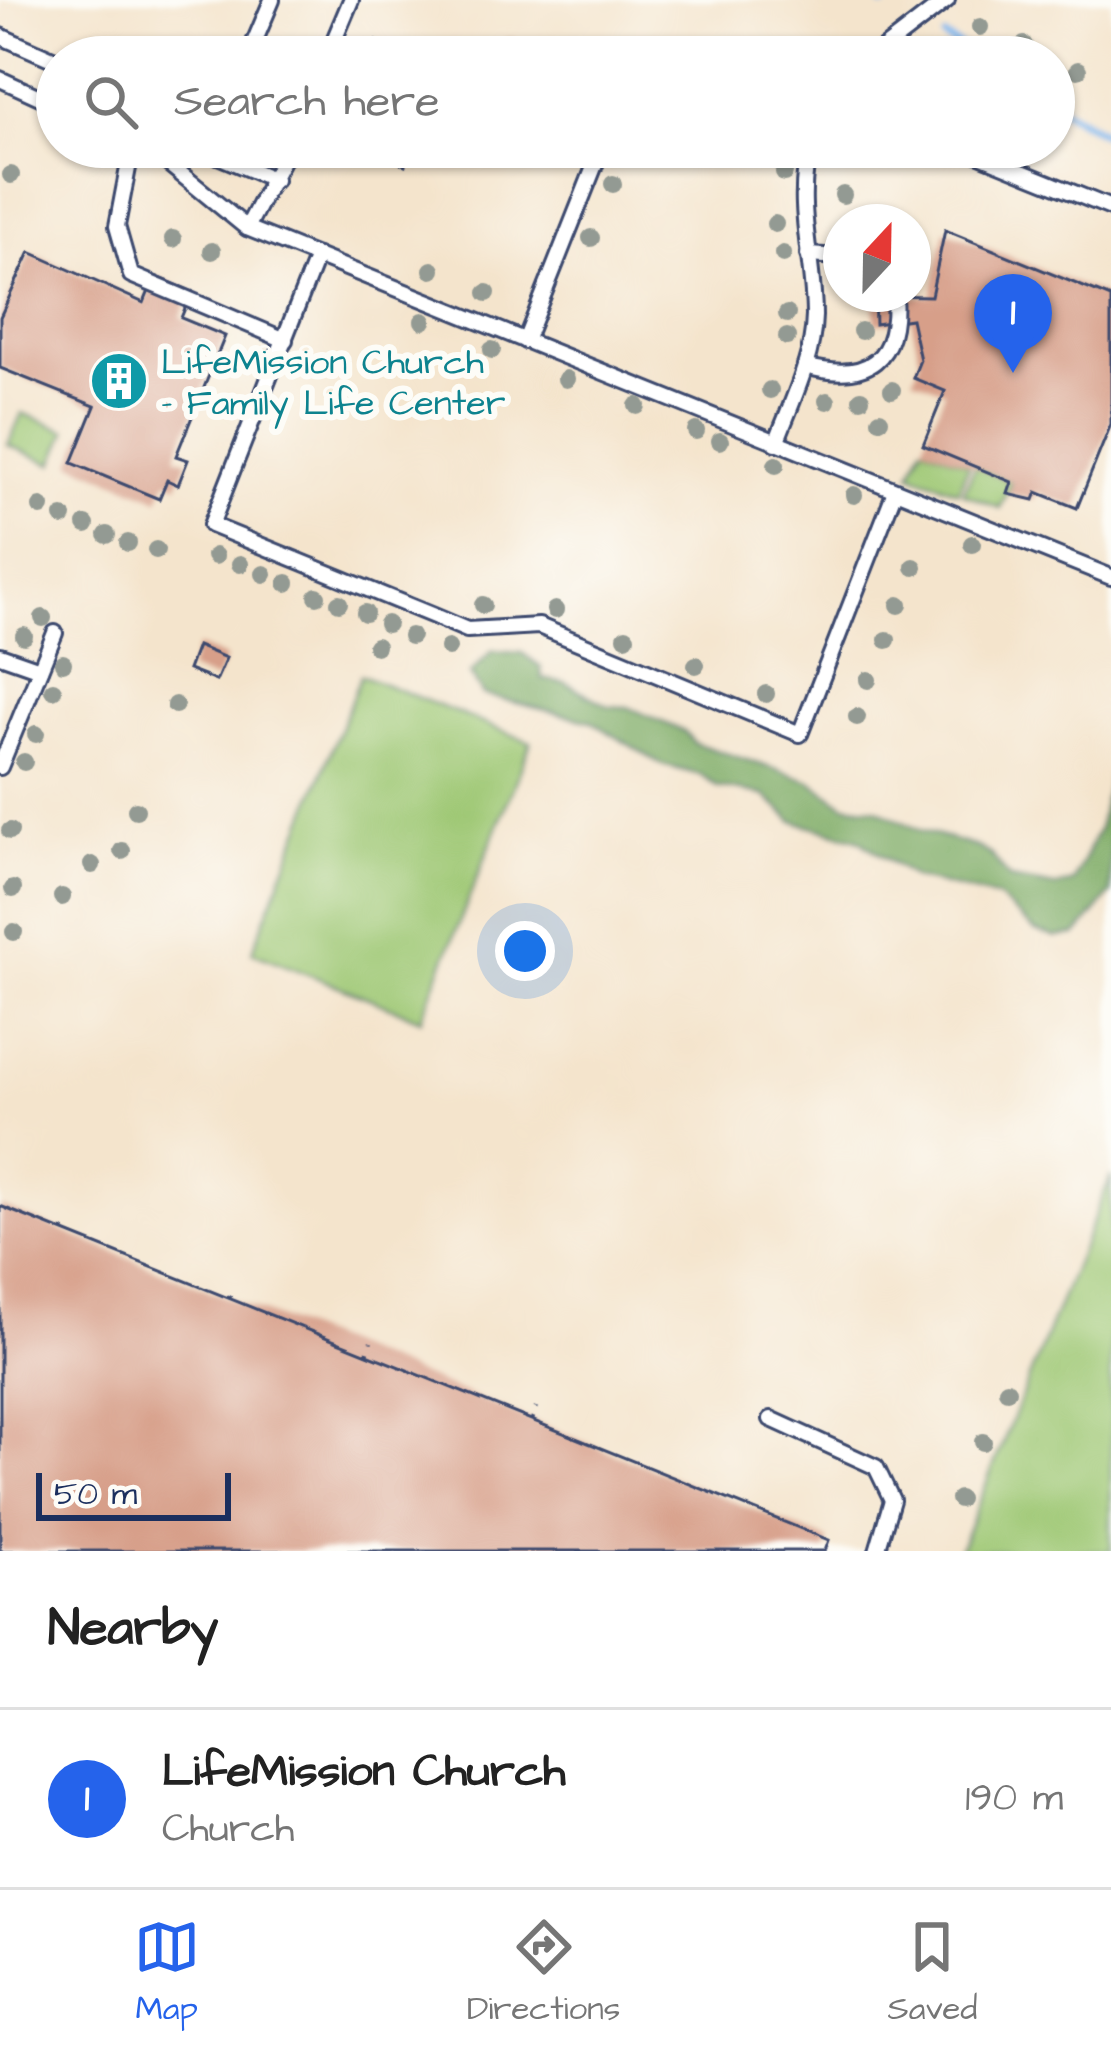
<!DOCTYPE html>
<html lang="en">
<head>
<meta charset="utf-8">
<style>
	:root { --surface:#fff; --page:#f2f2f2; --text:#222; --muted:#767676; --line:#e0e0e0; --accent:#2563eb }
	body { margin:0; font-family:"Architects Daughter",sans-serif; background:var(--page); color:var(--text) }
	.compass { position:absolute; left:823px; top:204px; width:108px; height:108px; border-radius:50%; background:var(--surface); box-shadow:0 3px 9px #0004; rotate:22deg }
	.scale { position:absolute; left:36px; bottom:30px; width:195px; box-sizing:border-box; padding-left:12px; border:6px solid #1b2f5e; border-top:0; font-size:33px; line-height:42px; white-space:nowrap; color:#1b2f5e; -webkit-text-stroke:9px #fdfcf7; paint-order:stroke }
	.you { position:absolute; left:525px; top:951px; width:42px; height:42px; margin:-30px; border:9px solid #fff; border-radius:50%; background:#1a73e8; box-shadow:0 0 0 18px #1a73e833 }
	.badge { display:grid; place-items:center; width:78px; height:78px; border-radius:50%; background:var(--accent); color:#fff; font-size:39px; font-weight:700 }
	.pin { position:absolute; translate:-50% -99px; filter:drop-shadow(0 3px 6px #0008) }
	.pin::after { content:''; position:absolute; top:63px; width:42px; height:36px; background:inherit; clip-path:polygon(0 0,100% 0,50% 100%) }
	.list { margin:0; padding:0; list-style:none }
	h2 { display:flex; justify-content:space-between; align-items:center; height:156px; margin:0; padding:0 48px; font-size:51px }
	h2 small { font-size:39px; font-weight:400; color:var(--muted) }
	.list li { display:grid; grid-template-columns:78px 1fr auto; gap:36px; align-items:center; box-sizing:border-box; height:180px; padding:0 48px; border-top:3px solid var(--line) }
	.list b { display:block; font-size:45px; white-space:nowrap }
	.list p { margin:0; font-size:39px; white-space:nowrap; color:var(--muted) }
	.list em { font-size:39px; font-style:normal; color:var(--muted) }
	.icon { flex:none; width:66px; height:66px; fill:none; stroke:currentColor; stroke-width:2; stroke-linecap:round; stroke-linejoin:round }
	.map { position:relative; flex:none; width:1111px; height:1551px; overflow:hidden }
	.search { position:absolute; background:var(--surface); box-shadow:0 3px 9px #0004; left:36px; right:36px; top:36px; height:132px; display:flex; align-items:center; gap:30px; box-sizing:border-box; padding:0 42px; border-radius:66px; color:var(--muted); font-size:45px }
	.sheet { height:336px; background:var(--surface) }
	nav { display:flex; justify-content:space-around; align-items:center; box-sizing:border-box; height:168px; border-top:3px solid var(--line); background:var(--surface); font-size:33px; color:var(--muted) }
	nav a { display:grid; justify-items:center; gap:6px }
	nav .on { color:var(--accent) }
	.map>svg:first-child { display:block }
</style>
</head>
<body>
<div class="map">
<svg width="1111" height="1551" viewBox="0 0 1111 1551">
	<rect width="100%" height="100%" fill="#fdfcf7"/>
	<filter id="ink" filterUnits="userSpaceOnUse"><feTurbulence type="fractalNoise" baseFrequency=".00833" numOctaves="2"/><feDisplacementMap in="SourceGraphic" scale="24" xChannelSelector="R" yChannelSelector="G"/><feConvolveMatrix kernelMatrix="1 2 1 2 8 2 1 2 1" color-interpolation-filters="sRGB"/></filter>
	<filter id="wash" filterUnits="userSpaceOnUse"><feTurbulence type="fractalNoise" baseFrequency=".004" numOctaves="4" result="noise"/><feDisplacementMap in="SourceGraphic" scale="48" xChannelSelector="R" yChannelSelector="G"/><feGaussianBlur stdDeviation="2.7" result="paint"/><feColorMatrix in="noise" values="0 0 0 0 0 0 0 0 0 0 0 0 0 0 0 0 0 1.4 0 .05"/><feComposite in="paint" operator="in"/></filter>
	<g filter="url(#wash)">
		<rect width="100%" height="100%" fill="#f4e4cc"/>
		<g fill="#9fc874" stroke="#5d7c69" stroke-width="3">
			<path d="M 22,413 L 67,431 L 53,464 L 8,445 Z"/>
			<path d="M 923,445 L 969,464 L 958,491 L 911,473 Z"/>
			<path d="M 975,466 L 1012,482 L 1000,508 L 963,493 Z"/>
			<path d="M 361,675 L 531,742 L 421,1019 L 252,952 Z"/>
			<path d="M 1111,1176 L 1111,1551 L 959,1551 Z"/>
		</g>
		<path fill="#7fac66" stroke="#4d6e62" stroke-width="3" d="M 492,651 L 522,653 L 541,667 L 542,679 L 566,683 L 609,706 L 628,707 L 685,732 L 694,743 L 809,780 L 844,804 L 876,808 L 921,831 L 977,847 L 991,855 L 1010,879 L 1056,887 L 1073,882 L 1098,830 L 1111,768 L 1111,894 L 1077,935 L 1055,937 L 1035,931 L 998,898 L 914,878 L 858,839 L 793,821 L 764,795 L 717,787 L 701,775 L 662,765 L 591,721 L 483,695 L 470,674 Z"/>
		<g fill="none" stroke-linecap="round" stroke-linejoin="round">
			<g stroke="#7ab3ea" stroke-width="8">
				<path d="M 877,0 L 884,5"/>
				<path d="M 945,38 L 976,57"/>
				<path d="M 1054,104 L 1111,138"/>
			</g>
		</g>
		<g id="blocks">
			<g fill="#d79f89">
				<circle cx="510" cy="47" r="9"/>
				<path d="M 375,41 L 388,46 L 414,57 L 368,57 Z"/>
				<path d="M 361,147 L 430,147 L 425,160 L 409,154 L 405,165 Z"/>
				<path d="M 945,230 L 1111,298 L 1111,424 L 1077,508 L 1037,492 L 1034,500 L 1008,494 L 1012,482 L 923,445 L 945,391 L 913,378 L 920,360 L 911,319 L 875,324 L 874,295 L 931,296 Z"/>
				<path d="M 30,252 L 144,303 L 155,276 L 192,291 L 181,318 L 225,336 L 176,456 L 188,460 L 178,485 L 167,480 L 159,499 L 72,463 L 95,406 L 0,368 L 0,317 Z"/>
				<path d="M 197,646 L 226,658 L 216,681 L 188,670 Z"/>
				<path d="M 0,1206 L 829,1540 L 825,1551 L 0,1551 Z"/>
			</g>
		</g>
	</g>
	<g filter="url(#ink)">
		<use href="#blocks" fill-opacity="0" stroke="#3c4a6e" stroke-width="3"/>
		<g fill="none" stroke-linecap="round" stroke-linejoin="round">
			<g stroke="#3c4a6e" stroke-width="20">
				<g id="lane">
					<path d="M 0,36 L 57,61"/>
					<path d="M 248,57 L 272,0"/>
					<path d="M 327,57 L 351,0"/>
					<path d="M 873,57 L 947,0"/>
					<path d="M 0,79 L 57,105"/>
					<path d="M 132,147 L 117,226 L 131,275 L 285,340"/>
					<path d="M 148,147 L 247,228 L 1111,577"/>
					<path d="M 212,147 L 218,156 L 275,180"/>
					<path d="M 960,147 L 1111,208"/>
					<path d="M 247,228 L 289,147"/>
					<path d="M 808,255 L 841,257"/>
					<path d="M 317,256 L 211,525 L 434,616 L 467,630 L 539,626 L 800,734 L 895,491"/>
					<path d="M 525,341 L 602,147"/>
					<path d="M 805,366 C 869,384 899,359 894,294"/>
					<path d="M 776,443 C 791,403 813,360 814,316 C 814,258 794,205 810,147"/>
					<path d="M 0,655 L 40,669"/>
					<path d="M 0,767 L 55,633"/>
					<path d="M 771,1419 L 876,1467 L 892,1500 L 877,1551"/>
				</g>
			</g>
			<g stroke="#3c4a6e" stroke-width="4.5" stroke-dasharray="3 9" stroke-linecap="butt">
				<path d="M 63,1231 L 67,1220"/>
				<path d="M 229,1298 L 233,1287"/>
				<path d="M 367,1354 L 371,1342"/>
				<path d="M 532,1420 L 536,1408"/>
			</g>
			<use href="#lane" stroke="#fff" stroke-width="14"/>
		</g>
		<g fill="#939a93">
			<circle cx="980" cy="27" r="9"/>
			<circle cx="1024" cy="45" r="9"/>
			<circle cx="1078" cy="70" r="9"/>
			<circle cx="784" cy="173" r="9"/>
			<circle cx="11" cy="175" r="9"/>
			<circle cx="613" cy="184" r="9"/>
			<circle cx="843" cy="195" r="9"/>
			<circle cx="775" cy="224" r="9"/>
			<circle cx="591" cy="238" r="9"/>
			<circle cx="173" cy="239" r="9"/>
			<circle cx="212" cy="251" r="9"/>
			<circle cx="783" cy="254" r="9"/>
			<circle cx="432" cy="270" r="9"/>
			<circle cx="487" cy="293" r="9"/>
			<circle cx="787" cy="314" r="9"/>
			<circle cx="423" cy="321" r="9"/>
			<circle cx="861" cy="331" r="9"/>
			<circle cx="787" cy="337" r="9"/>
			<circle cx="492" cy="350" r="9"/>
			<circle cx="566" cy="379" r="9"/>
			<circle cx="770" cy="390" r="9"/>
			<circle cx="892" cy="390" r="9"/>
			<circle cx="861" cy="399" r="9"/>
			<circle cx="827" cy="401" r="9"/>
			<circle cx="637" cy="406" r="9"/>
			<circle cx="880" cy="420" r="9"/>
			<circle cx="696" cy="431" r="9"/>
			<circle cx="720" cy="441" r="9"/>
			<circle cx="776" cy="465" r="9"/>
			<circle cx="854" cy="495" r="9"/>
			<circle cx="41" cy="507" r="9"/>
			<circle cx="63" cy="517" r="9"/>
			<circle cx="86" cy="525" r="9"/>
			<circle cx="107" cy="535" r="9"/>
			<circle cx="128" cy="543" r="9"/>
			<circle cx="972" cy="544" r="9"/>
			<circle cx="156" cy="550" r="9"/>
			<circle cx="215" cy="556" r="9"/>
			<circle cx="240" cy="564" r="9"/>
			<circle cx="914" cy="567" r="9"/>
			<circle cx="264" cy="574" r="9"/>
			<circle cx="287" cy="583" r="9"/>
			<circle cx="317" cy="596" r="9"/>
			<circle cx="339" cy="603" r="9"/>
			<circle cx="483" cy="605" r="9"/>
			<circle cx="899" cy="605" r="9"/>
			<circle cx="555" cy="610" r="9"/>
			<circle cx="365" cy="613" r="9"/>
			<circle cx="43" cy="618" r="9"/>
			<circle cx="387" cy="624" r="9"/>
			<circle cx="24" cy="636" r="9"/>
			<circle cx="411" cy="636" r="9"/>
			<circle cx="626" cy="637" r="9"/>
			<circle cx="887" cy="640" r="9"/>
			<circle cx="376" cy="646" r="9"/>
			<circle cx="448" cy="648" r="9"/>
			<circle cx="63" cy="663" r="9"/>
			<circle cx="696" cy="665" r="9"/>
			<circle cx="868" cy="680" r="9"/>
			<circle cx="53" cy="690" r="9"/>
			<circle cx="766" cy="694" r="9"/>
			<circle cx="175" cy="705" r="9"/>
			<circle cx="857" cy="717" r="9"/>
			<circle cx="36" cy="734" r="9"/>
			<circle cx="24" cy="762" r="9"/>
			<circle cx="136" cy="810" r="9"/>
			<circle cx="10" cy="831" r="9"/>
			<circle cx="122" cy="851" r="9"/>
			<circle cx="92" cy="865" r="9"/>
			<circle cx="13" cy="889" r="9"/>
			<circle cx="62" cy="897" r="9"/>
			<circle cx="14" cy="932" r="9"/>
			<circle cx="1007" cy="1390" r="9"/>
			<circle cx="983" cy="1442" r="9"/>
			<circle cx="959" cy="1499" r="9"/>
		</g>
	</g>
	<defs>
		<g id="building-disc" transform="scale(3)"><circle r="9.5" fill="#0f9aa8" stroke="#fdfcf7"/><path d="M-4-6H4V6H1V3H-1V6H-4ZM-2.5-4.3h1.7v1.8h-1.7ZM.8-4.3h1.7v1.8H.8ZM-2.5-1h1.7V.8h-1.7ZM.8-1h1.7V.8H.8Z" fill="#fff"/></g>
	</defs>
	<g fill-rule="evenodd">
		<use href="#building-disc" x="119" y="381"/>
	</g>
	<g text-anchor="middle" stroke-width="12" stroke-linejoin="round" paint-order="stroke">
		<g font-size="36" fill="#0d838f" stroke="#fdfcf7" text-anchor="start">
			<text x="161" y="373">LifeMission Church<tspan x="161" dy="41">- Family Life Center</tspan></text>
		</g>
	</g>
</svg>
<svg class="compass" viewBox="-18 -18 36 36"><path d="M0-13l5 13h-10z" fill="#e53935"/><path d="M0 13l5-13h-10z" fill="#767676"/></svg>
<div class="scale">50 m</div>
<div class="you"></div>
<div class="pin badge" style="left:1013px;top:373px">1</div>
<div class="search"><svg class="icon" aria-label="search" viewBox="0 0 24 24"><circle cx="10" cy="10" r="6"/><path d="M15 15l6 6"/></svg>Search here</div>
</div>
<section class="sheet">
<h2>Nearby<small></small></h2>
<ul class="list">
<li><span class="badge">1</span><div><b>LifeMission Church</b><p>Church</p></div><em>190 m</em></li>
</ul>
</section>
<nav>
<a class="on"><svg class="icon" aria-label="map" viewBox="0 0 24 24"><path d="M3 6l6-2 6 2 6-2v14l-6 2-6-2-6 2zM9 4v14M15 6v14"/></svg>Map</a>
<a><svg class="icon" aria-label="directions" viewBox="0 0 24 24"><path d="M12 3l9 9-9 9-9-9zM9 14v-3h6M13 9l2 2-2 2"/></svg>Directions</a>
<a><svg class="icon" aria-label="saved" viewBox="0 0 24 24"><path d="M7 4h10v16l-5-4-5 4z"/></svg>Saved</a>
</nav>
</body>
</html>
